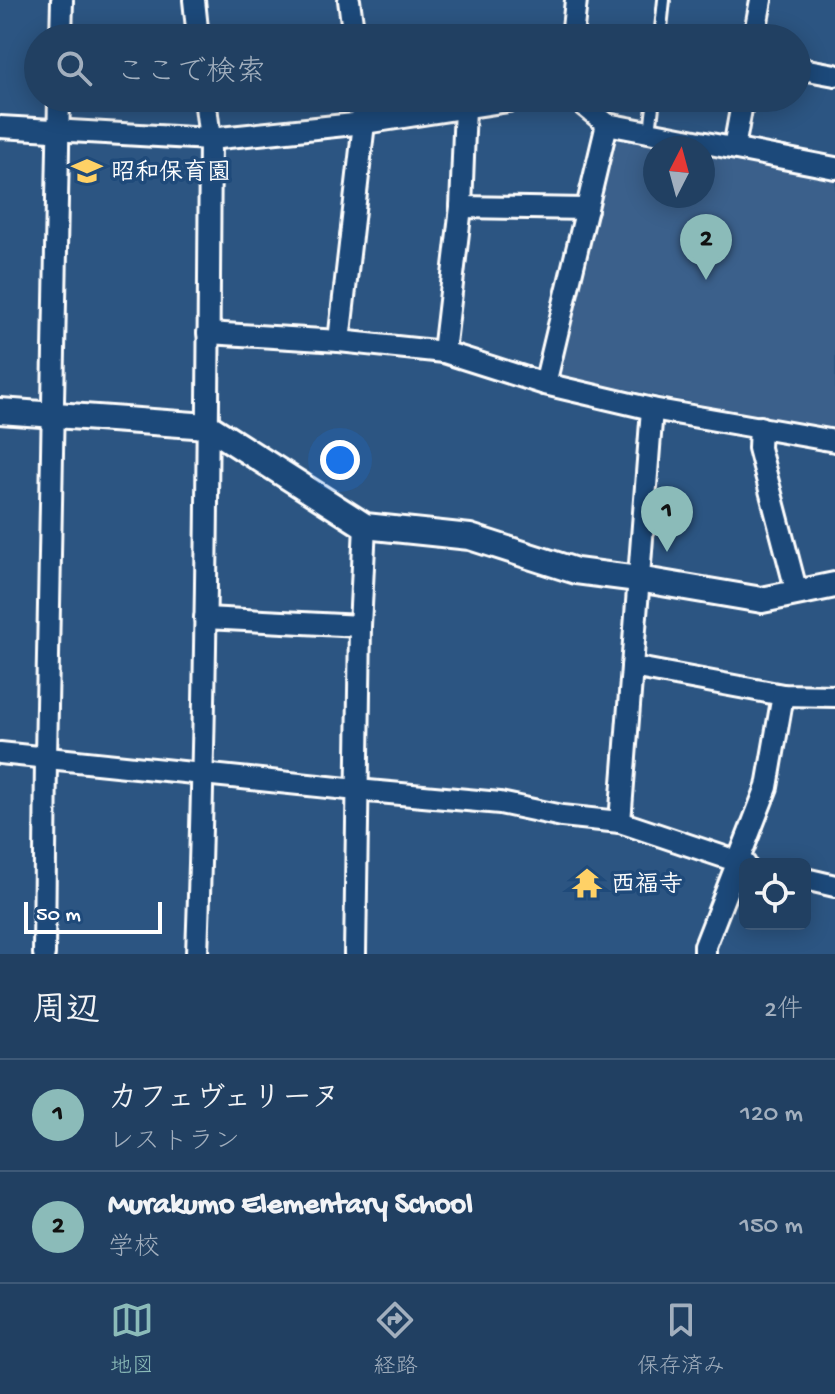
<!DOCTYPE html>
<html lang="ja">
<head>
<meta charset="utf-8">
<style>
	:root { --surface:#214062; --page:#294768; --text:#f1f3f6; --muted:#a2afbe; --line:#3e5977; --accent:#8bbbb9 }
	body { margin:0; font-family:"Gochi Hand","Klee One",sans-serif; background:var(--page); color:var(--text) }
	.controls { position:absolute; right:24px; bottom:24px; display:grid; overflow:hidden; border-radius:12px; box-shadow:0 4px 20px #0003 }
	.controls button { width:72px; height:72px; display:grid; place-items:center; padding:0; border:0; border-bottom:2px solid var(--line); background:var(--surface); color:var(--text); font:40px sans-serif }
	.compass { position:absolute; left:643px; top:136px; width:72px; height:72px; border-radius:50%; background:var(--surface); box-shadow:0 4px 20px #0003; rotate:6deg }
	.scale { position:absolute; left:24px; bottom:20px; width:138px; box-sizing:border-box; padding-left:8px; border:4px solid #fff; border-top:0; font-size:22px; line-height:28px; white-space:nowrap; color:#fff; -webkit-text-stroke:6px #1f4a7a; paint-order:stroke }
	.you { position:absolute; left:340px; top:460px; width:28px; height:28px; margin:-20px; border:6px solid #fff; border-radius:50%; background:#1a73e8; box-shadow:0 0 0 12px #1a73e833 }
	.badge { display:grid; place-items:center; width:52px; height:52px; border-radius:50%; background:var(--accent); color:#111; font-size:26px; font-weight:700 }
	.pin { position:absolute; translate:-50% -66px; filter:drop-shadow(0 2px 4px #0008) }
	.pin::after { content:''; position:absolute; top:42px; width:28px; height:24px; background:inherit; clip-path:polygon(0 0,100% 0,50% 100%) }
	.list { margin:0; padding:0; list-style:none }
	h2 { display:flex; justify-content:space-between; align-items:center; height:104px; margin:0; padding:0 32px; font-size:34px }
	h2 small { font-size:26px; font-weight:400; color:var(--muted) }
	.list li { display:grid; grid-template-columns:52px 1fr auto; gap:24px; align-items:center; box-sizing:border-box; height:112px; padding:0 32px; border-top:2px solid var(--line) }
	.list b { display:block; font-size:30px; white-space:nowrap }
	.list p { margin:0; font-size:26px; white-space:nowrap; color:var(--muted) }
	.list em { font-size:26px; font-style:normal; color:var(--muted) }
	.icon { flex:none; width:44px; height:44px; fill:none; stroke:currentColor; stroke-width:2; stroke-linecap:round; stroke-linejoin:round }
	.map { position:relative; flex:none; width:835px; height:954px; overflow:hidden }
	.search { position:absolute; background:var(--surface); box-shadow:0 4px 20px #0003; left:24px; right:24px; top:24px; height:88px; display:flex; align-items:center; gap:20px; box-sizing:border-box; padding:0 28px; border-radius:44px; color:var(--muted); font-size:30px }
	.sheet { height:328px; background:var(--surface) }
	nav { display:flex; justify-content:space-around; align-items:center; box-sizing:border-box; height:112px; border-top:2px solid var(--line); background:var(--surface); font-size:22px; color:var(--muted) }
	nav a { display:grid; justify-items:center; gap:4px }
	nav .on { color:var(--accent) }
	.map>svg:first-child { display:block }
</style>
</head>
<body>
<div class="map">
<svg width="835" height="954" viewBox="0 0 835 954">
	<rect width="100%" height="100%" fill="#2c5582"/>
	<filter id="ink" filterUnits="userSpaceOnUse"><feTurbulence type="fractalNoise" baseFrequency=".0125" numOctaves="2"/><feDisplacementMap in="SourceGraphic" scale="16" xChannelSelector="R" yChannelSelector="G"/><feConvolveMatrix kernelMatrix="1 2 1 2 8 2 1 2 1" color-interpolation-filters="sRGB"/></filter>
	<g filter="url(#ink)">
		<path fill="#3b618b" d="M 610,132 L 693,148 L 655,148 L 655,196 L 703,196 L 703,150 L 835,176 L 835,431 L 562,376 L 557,365 Z"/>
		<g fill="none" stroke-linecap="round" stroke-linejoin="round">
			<g stroke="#fff" stroke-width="16">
				<g id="service">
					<path d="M 660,38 L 664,0"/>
					<path d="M 650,132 L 654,98"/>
				</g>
			</g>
			<g stroke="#fff" stroke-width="26">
				<g id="minor">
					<path d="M 194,0 L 198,38"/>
					<path d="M 349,0 L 354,38"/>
					<path d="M 61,38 L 62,0"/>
					<path d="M 572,38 L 576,0"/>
					<path d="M 754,38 L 761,0"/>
					<path d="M 797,68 L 835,75"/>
					<path d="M 575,98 L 607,124 L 835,168"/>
					<path d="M 0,127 L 210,139 L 364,123 L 527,98"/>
					<path d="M 734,148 L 743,98"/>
					<path d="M 461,207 L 587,209"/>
					<path d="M 208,333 L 339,341 L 444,352 L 545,384 L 652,409 L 835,441"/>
					<path d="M 339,341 L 364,123 L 361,98"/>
					<path d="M 444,352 L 461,207 L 465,107"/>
					<path d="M 545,384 L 607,124"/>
					<path d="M 760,427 L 759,448 L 797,593"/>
					<path d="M 205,618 L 360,626"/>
					<path d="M 632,667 L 783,695 L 835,696"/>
					<path d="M 0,753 L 357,790 L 500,803 L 562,816 L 620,822 L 745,864"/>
					<path d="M 620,822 L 652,409"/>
					<path d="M 805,879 L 835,886"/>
					<path d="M 44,954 L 46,757 L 59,98"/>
					<path d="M 197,954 C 207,683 208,411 210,139 L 205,98"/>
					<path d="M 355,954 L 360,626 L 365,526"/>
					<path d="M 705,954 L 705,946 L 767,787 L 783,695"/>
				</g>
			</g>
			<g stroke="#fff" stroke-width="30">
				<path id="tertiary" d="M 0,411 L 208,426 L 365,526 L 470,537 L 576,571 L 638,579 L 762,600 L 835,585"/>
			</g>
			<use href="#service" stroke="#1f4a7a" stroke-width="10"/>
			<use href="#minor" stroke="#1f4a7a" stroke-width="20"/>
			<use href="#tertiary" stroke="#1f4a7a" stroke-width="24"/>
		</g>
	</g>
	<defs>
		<g id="school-bare" transform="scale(2.4)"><path d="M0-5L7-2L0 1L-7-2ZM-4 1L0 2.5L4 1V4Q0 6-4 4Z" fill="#ffd166" stroke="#1f4a7a" stroke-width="2.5" paint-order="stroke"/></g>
		<g id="temple-bare" transform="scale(2.4)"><path d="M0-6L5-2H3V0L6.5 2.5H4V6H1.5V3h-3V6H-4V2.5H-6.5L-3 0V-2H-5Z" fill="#ffd166" stroke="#1f4a7a" stroke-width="2.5" paint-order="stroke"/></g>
	</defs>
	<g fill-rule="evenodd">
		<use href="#school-bare" x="87" y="171"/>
		<use href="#temple-bare" x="587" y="883"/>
	</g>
	<g text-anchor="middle" stroke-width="7" stroke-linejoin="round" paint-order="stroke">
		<g font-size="24" font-weight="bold" fill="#fff" stroke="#1f4a7a" text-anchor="start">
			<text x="111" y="179">昭和保育園</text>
			<text x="611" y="891">西福寺</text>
		</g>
	</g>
</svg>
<div class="controls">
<button><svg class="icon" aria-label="locate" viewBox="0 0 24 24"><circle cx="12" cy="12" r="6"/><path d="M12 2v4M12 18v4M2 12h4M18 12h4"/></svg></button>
</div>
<svg class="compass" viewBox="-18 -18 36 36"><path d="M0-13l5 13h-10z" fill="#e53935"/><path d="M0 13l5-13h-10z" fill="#a2afbe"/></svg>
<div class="scale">50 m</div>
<div class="you"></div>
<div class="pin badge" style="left:667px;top:552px">1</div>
<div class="pin badge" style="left:706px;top:280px">2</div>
<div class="search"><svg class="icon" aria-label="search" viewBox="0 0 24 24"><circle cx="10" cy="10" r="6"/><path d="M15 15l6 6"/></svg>ここで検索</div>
</div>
<section class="sheet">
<h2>周辺<small>2件</small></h2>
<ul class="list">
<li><span class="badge">1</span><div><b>カフェヴェリーヌ</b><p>レストラン</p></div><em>120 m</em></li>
<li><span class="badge">2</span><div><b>Murakumo Elementary School</b><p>学校</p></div><em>150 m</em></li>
</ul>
</section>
<nav>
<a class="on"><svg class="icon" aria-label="map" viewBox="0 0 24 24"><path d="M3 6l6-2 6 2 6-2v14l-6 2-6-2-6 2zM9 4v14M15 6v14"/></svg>地図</a>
<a><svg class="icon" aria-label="directions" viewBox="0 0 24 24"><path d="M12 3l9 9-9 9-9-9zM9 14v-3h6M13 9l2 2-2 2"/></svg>経路</a>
<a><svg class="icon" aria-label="saved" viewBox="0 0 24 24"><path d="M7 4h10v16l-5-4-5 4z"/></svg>保存済み</a>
</nav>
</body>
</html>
